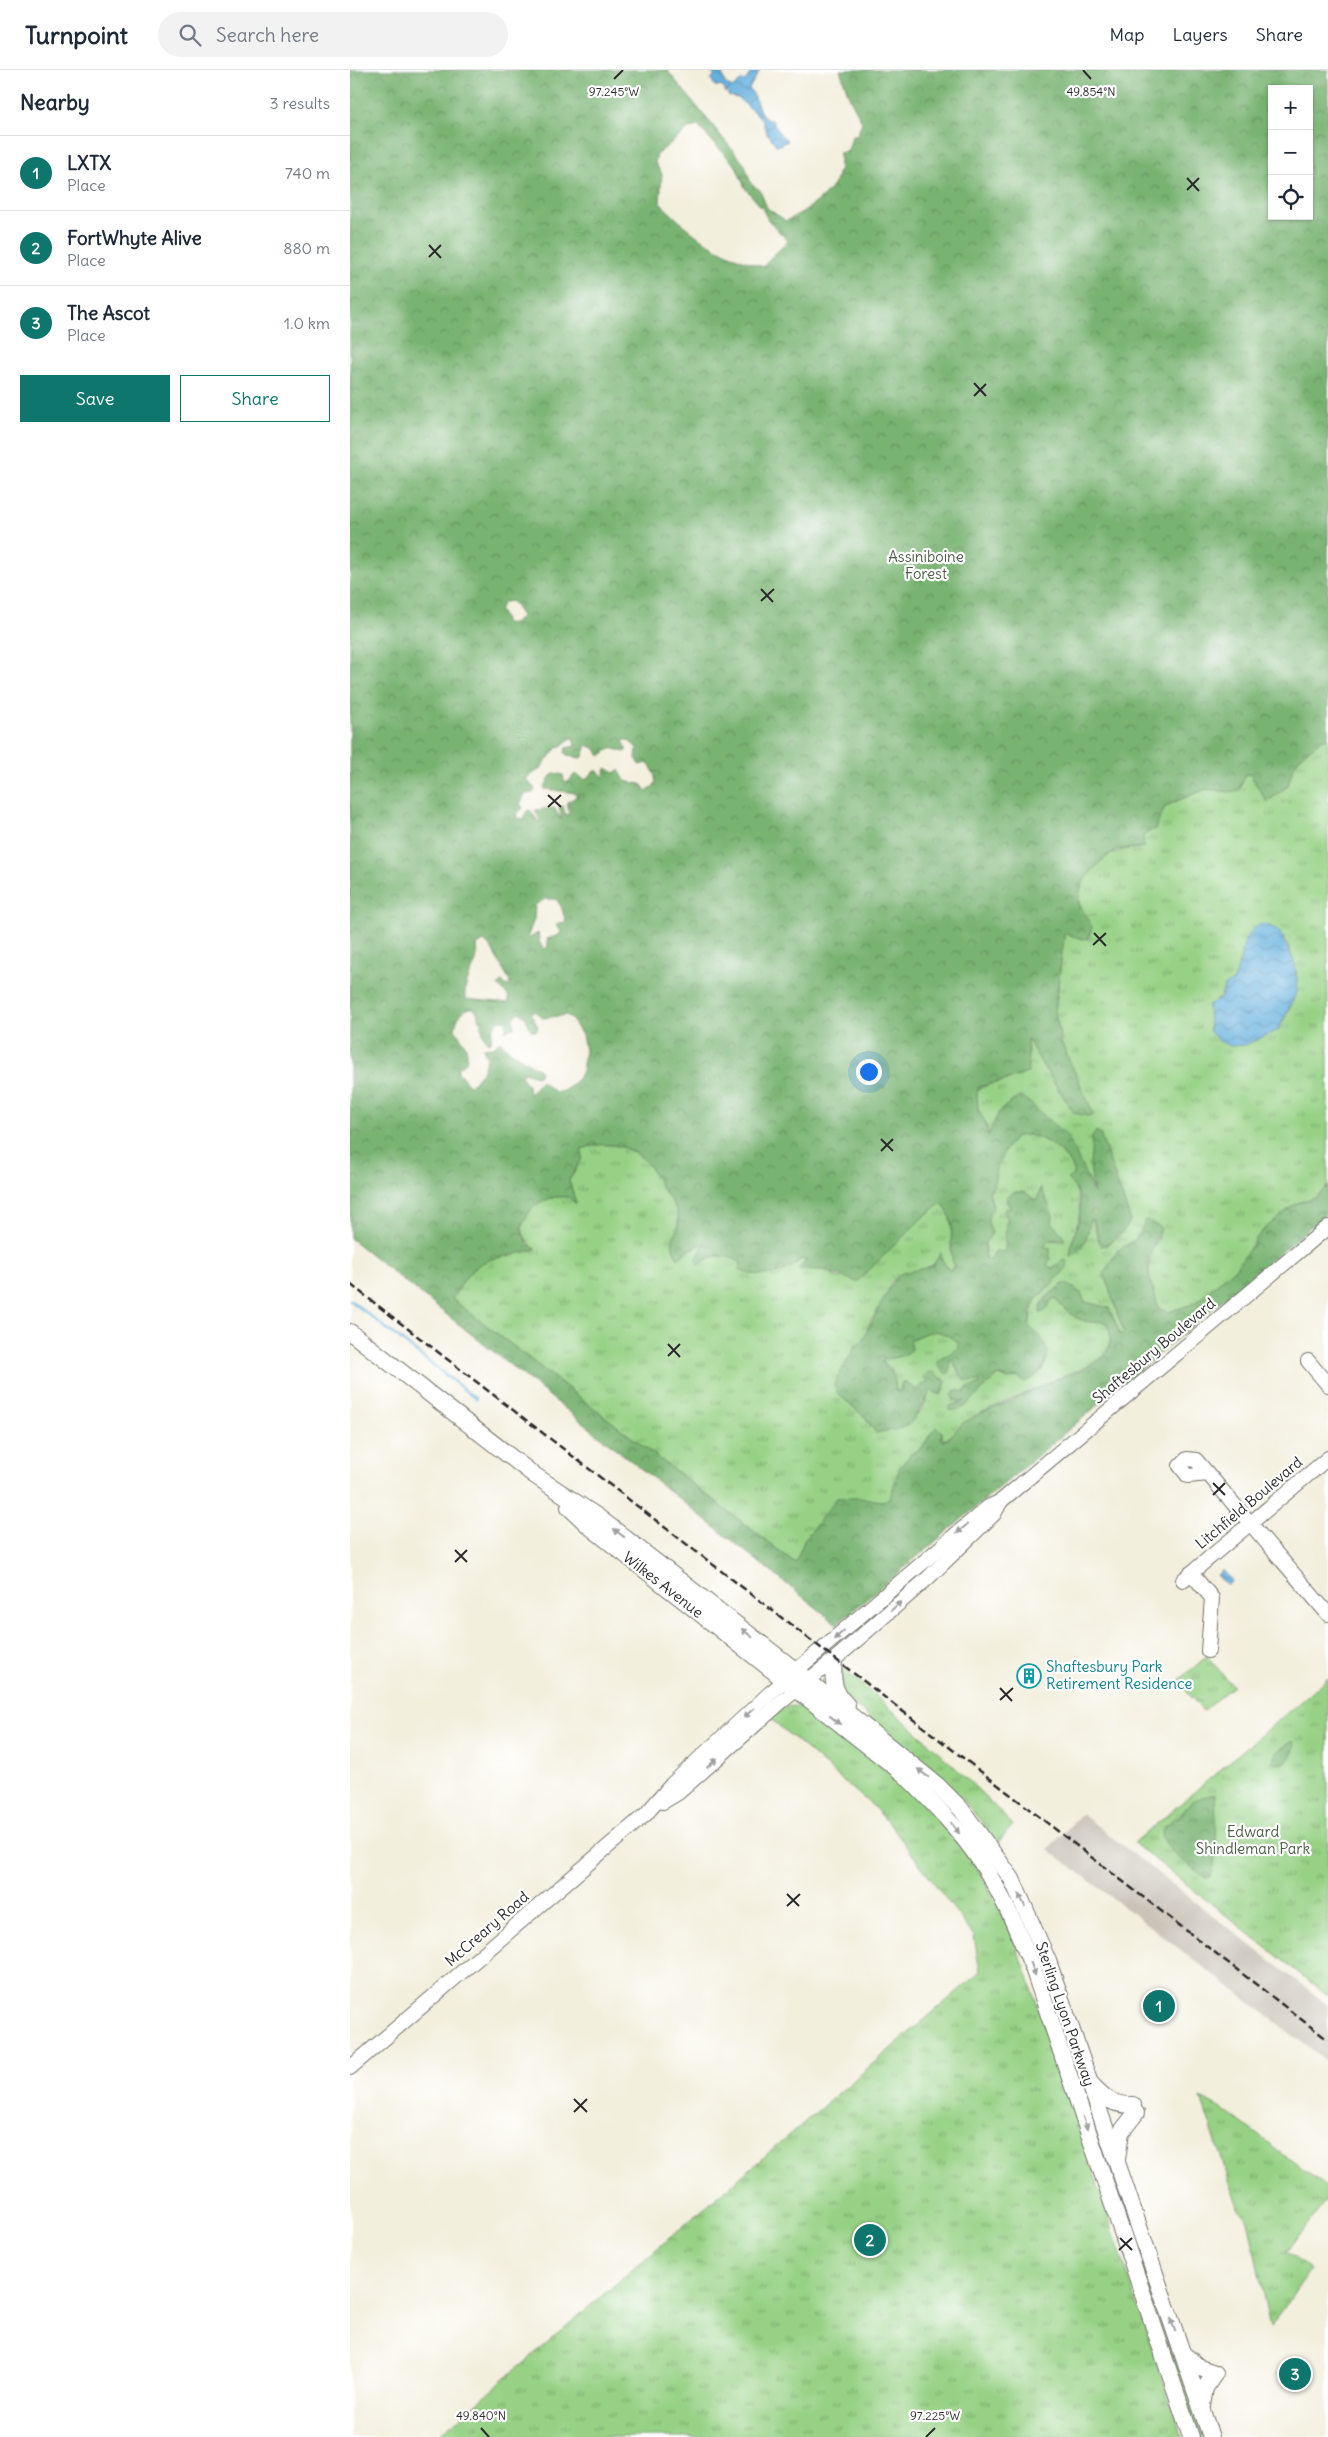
<!DOCTYPE html>
<html lang="en">
<head>
<meta charset="utf-8">
<style>
	:root { --surface:#fff; --page:#f2f2f3; --text:#1f2937; --muted:#747a83; --line:#e0e1e3; --accent:#0f766e }
	body { margin:0; font-family:Delius,sans-serif; background:var(--page); color:var(--text) }
	.controls { position:absolute; right:15px; top:15px; display:grid; overflow:hidden; border-radius:0px; box-shadow:0 1px 4px #0004 }
	.controls button { width:45px; height:45px; display:grid; place-items:center; padding:0; border:0; border-bottom:1px solid var(--line); background:var(--surface); color:var(--text); font:25px sans-serif }
	.you { position:absolute; left:518px; top:1001px; width:18px; height:18px; margin:-12px; border:4px solid #fff; border-radius:50%; background:#1a73e8; box-shadow:0 0 0 8px #1a73e833 }
	.badge { display:grid; place-items:center; width:32px; height:32px; border-radius:50%; background:var(--accent); color:#fff; font-size:16px; font-weight:700 }
	.pin { position:absolute; translate:-50% -50%; border:2px solid #fff; box-shadow:0 1px 5px #0006 }
	.list { margin:0; padding:0; list-style:none }
	h2 { display:flex; justify-content:space-between; align-items:center; height:65px; margin:0; padding:0 20px; font-size:21px }
	h2 small { font-size:16px; font-weight:400; color:var(--muted) }
	.list li { display:grid; grid-template-columns:32px 1fr auto; gap:15px; align-items:center; box-sizing:border-box; height:75px; padding:0 20px; border-top:1px solid var(--line) }
	.list b { display:block; font-size:19px; white-space:nowrap }
	.list p { margin:0; font-size:16px; white-space:nowrap; color:var(--muted) }
	.list em { font-size:16px; font-style:normal; color:var(--muted) }
	.actions { display:flex; gap:10px; padding:15px 20px }
	.actions a { flex:1; padding:11px 0; border:1px solid var(--accent); border-radius:0px; text-align:center; font-size:18px; color:var(--accent) }
	.actions .main { background:var(--accent); color:#fff }
	.icon { flex:none; width:28px; height:28px; fill:none; stroke:currentColor; stroke-width:2; stroke-linecap:round; stroke-linejoin:round }
	.map { position:relative; flex:none; width:978px; height:2367px; overflow:hidden }
	header { display:flex; align-items:center; gap:30px; box-sizing:border-box; height:70px; padding:0 25px; background:var(--surface); border-bottom:1px solid var(--line) }
	header strong { font-size:24px }
	nav { display:flex; gap:28px; margin-inline-start:auto; font-size:18px }
	.search { width:350px; height:45px; background:var(--page); display:flex; align-items:center; gap:12px; box-sizing:border-box; padding:0 18px; border-radius:28px; color:var(--muted); font-size:19px }
	main { display:flex }
	aside { flex:1; background:var(--surface) }
	.map>svg:first-child { display:block }
</style>
</head>
<body>
<header>
<strong>Turnpoint</strong>
<div class="search"><svg class="icon" aria-label="search" viewBox="0 0 24 24"><circle cx="10" cy="10" r="6"/><path d="M15 15l6 6"/></svg>Search here</div>
<nav><a>Map</a><a>Layers</a><a>Share</a></nav>
</header>
<main>
<aside>
<h2>Nearby<small>3 results</small></h2>
<ul class="list">
<li><span class="badge">1</span><div><b>LXTX</b><p>Place</p></div><em>740 m</em></li>
<li><span class="badge">2</span><div><b>FortWhyte Alive</b><p>Place</p></div><em>880 m</em></li>
<li><span class="badge">3</span><div><b>The Ascot</b><p>Place</p></div><em>1.0 km</em></li>
</ul>
<div class="actions"><a class="main">Save</a><a>Share</a></div>
</aside>
<div class="map">
<svg width="978" height="2367" viewBox="0 0 978 2367">
	<defs>
		<pattern id="grass-tufts" width="24" height="20" patternUnits="userSpaceOnUse" patternTransform="scale(1.25)"><rect width="24" height="20" fill="#97d185"/><path d="M3 7l-1-3M5 7V3M7 7l1-3M15 17l-1-3M17 17v-4M19 17l1-3" fill="none" stroke="#7baa6d"/></pattern>
		<pattern id="forest-crowns" width="20" height="18" patternUnits="userSpaceOnUse" patternTransform="scale(1.25)"><rect width="20" height="18" fill="#79b372"/><path d="M2 6a3 3 0 1 1 6 0M12 15a3 3 0 1 1 6 0" fill="none" stroke="#63925e"/></pattern>
		<pattern id="water-waves" width="16" height="10" patternUnits="userSpaceOnUse" patternTransform="scale(1.25)"><rect width="16" height="10" fill="#65b0de"/><path d="M0 5q4-4 8 0t8 0" fill="none" stroke="#538fb4"/></pattern>
	</defs>
	<rect width="100%" height="100%" fill="#fff"/>
	<filter id="ink" filterUnits="userSpaceOnUse"><feTurbulence type="fractalNoise" baseFrequency=".02" numOctaves="2"/><feDisplacementMap in="SourceGraphic" scale="10" xChannelSelector="R" yChannelSelector="G"/><feConvolveMatrix kernelMatrix="1 2 1 2 8 2 1 2 1" color-interpolation-filters="sRGB"/></filter>
	<filter id="wash" filterUnits="userSpaceOnUse"><feTurbulence type="fractalNoise" baseFrequency=".0096" numOctaves="4" result="noise"/><feDisplacementMap in="SourceGraphic" scale="20" xChannelSelector="R" yChannelSelector="G"/><feGaussianBlur stdDeviation="1.12" result="paint"/><feColorMatrix in="noise" values="0 0 0 0 0 0 0 0 0 0 0 0 0 0 0 0 0 1.4 0 .05"/><feComposite in="paint" operator="in"/></filter>
	<g filter="url(#wash)">
		<rect width="100%" height="100%" fill="#f3efdd"/>
		<path fill="#c9c3b8" d="M 732,1744 L 978,1935 L 978,1992 L 698,1779 Z"/>
		<g fill="url(#grass-tufts)" stroke="#617e58" fill-rule="evenodd">
			<path d="M 978,668 L 978,1116 L 966,1127 L 947,1133 L 913,1160 L 888,1196 L 845,1233 L 819,1242 L 809,1239 C 800,1210 792,1196 809,1168 L 796,1150 L 786,1169 L 768,1180 L 754,1203 L 774,1263 L 771,1265 L 759,1238 L 735,1232 L 727,1220 L 715,1214 L 695,1228 L 695,1241 L 702,1229 L 706,1228 C 710,1237 725,1249 735,1251 C 742,1253 750,1251 756,1252 C 763,1262 761,1276 755,1286 C 737,1300 727,1299 710,1307 C 683,1321 656,1331 629,1344 C 614,1351 603,1367 592,1371 L 592,1362 L 581,1363 L 573,1377 L 562,1383 L 550,1397 L 540,1429 L 533,1431 L 487,1428 L 455,1469 L 445,1493 L 102,1229 L 116,1207 L 131,1191 L 185,1179 C 154,1152 185,1124 218,1127 L 226,1133 L 219,1110 L 226,1100 L 232,1079 C 250,1071 275,1074 291,1087 C 300,1094 306,1108 312,1119 C 318,1127 326,1135 328,1145 C 331,1164 315,1169 329,1189 L 336,1181 L 356,1172 L 353,1191 C 366,1183 379,1185 391,1193 L 389,1200 C 411,1201 434,1207 451,1189 L 457,1190 L 449,1198 L 474,1200 L 490,1208 L 592,1133 C 609,1154 596,1173 604,1195 L 600,1201 L 592,1190 L 591,1184 L 583,1195 L 542,1211 L 531,1238 L 521,1250 L 513,1271 L 506,1275 L 484,1315 L 516,1348 L 526,1363 C 548,1357 574,1351 577,1324 L 582,1321 L 591,1325 L 596,1312 L 593,1308 L 577,1311 L 569,1320 L 550,1316 L 551,1321 L 546,1321 L 541,1298 L 533,1293 L 534,1289 C 544,1288 555,1287 562,1279 L 560,1270 C 583,1259 587,1257 609,1273 L 607,1279 L 589,1290 L 599,1295 L 600,1289 C 608,1295 606,1306 617,1310 C 622,1312 626,1311 630,1312 L 629,1315 L 615,1323 L 607,1331 L 614,1329 L 615,1331 L 598,1338 L 614,1336 L 649,1305 L 659,1309 L 692,1301 C 703,1278 692,1273 679,1256 L 684,1232 L 717,1198 L 716,1190 L 702,1198 L 697,1195 L 694,1176 L 700,1170 L 711,1171 L 712,1164 L 701,1153 L 703,1146 L 691,1119 L 687,1129 L 660,1137 L 658,1140 L 656,1138 C 659,1152 656,1167 655,1182 L 645,1181 L 641,1190 L 635,1189 L 635,1172 L 642,1163 C 637,1154 636,1146 643,1137 L 639,1121 L 644,1118 C 644,1100 653,1076 668,1066 C 688,1060 717,1083 724,1100 L 723,1105 C 730,1136 734,1143 721,1174 L 735,1172 L 740,1150 L 742,1149 L 749,1172 L 756,1176 L 778,1155 L 780,1149 L 750,1064 C 735,1087 742,1099 745,1124 L 740,1111 L 672,1027 L 637,1067 C 635,1040 605,1019 651,1012 C 660,1010 664,1005 673,1005 L 678,988 L 677,967 L 695,1000 L 742,1041 L 711,972 L 705,942 L 714,865 L 717,863 L 723,867 L 738,849 L 728,832 C 730,801 760,777 790,778 L 793,765 C 814,754 805,744 817,736 C 821,733 853,720 857,719 C 868,719 877,723 889,720 L 896,704 L 900,704 L 917,732 L 938,716 C 942,697 947,686 964,676 C 969,672 971,669 978,668 ZM 896,868 L 934,868 C 954,909 950,922 928,960 L 860,962 L 858,935 L 871,928 L 873,920 L 884,911 L 888,903 Z"/>
			<path d="M 857,1586 L 883,1616 L 853,1641 L 828,1611 Z"/>
			<path d="M 492,1598 C 552,1647 609,1699 663,1755 L 647,1774 C 624,1740 598,1711 568,1685 C 556,1674 498,1633 494,1624 C 490,1616 489,1606 492,1598 Z"/>
			<path d="M 978,1608 L 978,1926 L 784,1773 Z"/>
			<path d="M 443,1636 L 462,1640 C 524,1690 589,1738 632,1807 C 668,1865 686,1933 708,1997 C 750,2120 790,2244 832,2367 L 87,2367 L 630,1902 L 624,1866 L 541,1756 L 524,1737 L 421,1649 L 435,1637 Z"/>
			<path d="M 571,1710 L 596,1731 L 649,1799 L 685,1871 L 856,2367 L 849,2367 L 685,1886 Z"/>
			<path d="M 851,2028 L 880,2044 L 978,2118 L 978,2127 L 937,2182 L 960,2200 L 920,2258 L 898,2150 L 889,2140 Z"/>
		</g>
		<g fill="url(#forest-crowns)" stroke="#526f4e" fill-rule="evenodd">
			<path d="M 0,0 L 317,0 L 395,95 L 401,114 L 410,120 L 417,138 L 436,151 C 462,137 496,118 489,83 L 498,81 L 502,66 L 507,66 L 512,52 L 500,29 L 490,0 L 978,0 L 978,668 C 971,669 969,672 964,676 C 947,686 942,697 938,716 L 917,732 L 900,704 L 896,704 L 889,720 L 879,722 L 857,719 L 823,732 L 815,737 L 805,759 L 793,765 L 794,777 L 767,780 L 754,788 L 732,812 L 728,832 L 742,857 L 739,868 L 731,869 L 717,863 L 714,865 L 705,942 L 711,972 L 742,1041 L 742,1047 L 724,1043 L 690,991 L 677,968 L 678,1003 L 630,1017 L 627,1023 L 628,1040 L 636,1053 L 638,1066 C 649,1042 647,1039 672,1026 L 718,1067 L 744,1123 L 740,1096 L 742,1068 L 746,1061 L 750,1064 L 780,1149 C 777,1160 762,1174 751,1176 L 744,1152 L 742,1149 L 740,1150 C 738,1164 735,1180 720,1186 C 723,1159 743,1132 717,1109 L 723,1105 L 724,1100 C 717,1083 689,1060 668,1066 C 653,1076 644,1100 644,1118 L 639,1121 L 643,1138 C 636,1146 637,1154 642,1163 L 635,1173 L 635,1189 L 641,1190 L 645,1181 L 655,1182 L 656,1153 L 658,1149 L 654,1142 L 656,1137 L 658,1140 L 660,1137 L 656,1132 L 657,1127 L 664,1122 L 675,1122 L 684,1129 L 687,1129 L 691,1118 L 703,1146 L 702,1153 L 712,1164 L 714,1170 L 700,1170 L 694,1176 L 700,1178 L 700,1189 L 697,1195 L 702,1198 L 714,1190 L 718,1194 C 710,1211 691,1220 684,1232 C 680,1238 680,1249 679,1256 C 683,1261 689,1265 693,1271 C 704,1289 691,1306 674,1312 L 668,1306 L 659,1309 L 649,1305 C 635,1312 617,1344 599,1340 L 600,1336 L 615,1331 L 604,1330 L 602,1326 L 605,1320 L 614,1322 L 617,1318 L 629,1315 L 630,1312 C 625,1311 619,1312 614,1309 C 606,1304 608,1294 600,1289 L 600,1302 L 596,1304 L 588,1296 L 589,1290 L 607,1279 L 609,1273 C 587,1257 582,1259 560,1270 L 562,1279 C 555,1287 544,1288 534,1289 L 533,1293 C 544,1302 545,1308 546,1321 L 551,1321 L 552,1312 L 555,1312 L 566,1320 L 577,1311 L 574,1307 L 577,1303 L 583,1302 L 596,1312 L 591,1325 L 582,1321 C 575,1326 566,1353 553,1358 C 545,1361 535,1360 526,1363 L 516,1348 L 488,1324 L 484,1315 L 506,1275 L 513,1271 C 516,1262 544,1207 550,1204 C 560,1200 573,1200 583,1195 L 591,1183 L 592,1190 L 600,1201 L 604,1196 C 596,1172 610,1155 592,1133 L 576,1144 L 507,1212 L 474,1200 L 448,1199 L 457,1191 L 451,1189 C 435,1206 410,1209 389,1200 L 391,1193 C 377,1184 361,1183 349,1195 L 346,1190 L 355,1173 L 336,1181 L 329,1189 C 314,1169 331,1164 328,1146 C 326,1135 318,1127 313,1119 C 306,1109 300,1094 291,1087 C 275,1074 250,1071 232,1079 L 232,1088 L 219,1110 L 226,1134 L 218,1127 C 194,1125 178,1136 171,1159 L 178,1174 L 186,1179 C 140,1193 129,1180 102,1229 L 445,1493 L 455,1469 L 487,1428 L 510,1428 L 533,1431 L 540,1428 L 550,1397 L 562,1383 L 573,1377 L 581,1363 L 587,1357 L 592,1362 L 592,1371 L 598,1369 L 613,1353 L 629,1344 L 659,1332 L 711,1307 L 733,1300 L 755,1286 C 761,1276 763,1261 756,1252 C 749,1251 742,1253 735,1251 C 725,1249 710,1237 706,1228 L 702,1229 L 695,1241 L 690,1243 C 691,1228 704,1221 715,1213 L 731,1223 L 735,1232 L 759,1238 L 770,1265 L 774,1263 L 754,1203 L 768,1180 L 786,1169 L 796,1150 L 811,1158 C 809,1167 803,1174 800,1183 C 794,1200 804,1222 809,1239 L 819,1242 L 845,1233 L 888,1196 L 908,1166 L 920,1154 L 947,1133 L 966,1127 L 978,1116 L 978,1142 L 487,1554 L 0,1168 ZM 922,19 L 959,19 L 959,146 L 922,146 ZM 348,56 L 386,96 L 395,118 L 412,138 L 418,150 L 438,171 C 431,180 419,186 414,197 C 364,182 347,169 310,133 L 312,104 L 305,93 L 307,84 L 340,58 ZM 162,531 L 172,546 L 164,554 L 156,553 L 149,539 L 154,532 ZM 223,667 L 225,676 L 216,678 L 215,682 L 217,685 L 230,688 L 233,687 L 237,675 L 246,679 L 250,686 L 261,678 L 275,682 L 277,681 L 273,670 L 278,670 L 287,678 L 286,688 L 290,695 L 298,693 C 303,698 307,709 305,715 L 296,721 L 291,714 L 275,711 L 269,700 L 265,703 L 256,698 L 254,707 L 248,701 L 244,701 L 236,710 L 225,704 L 218,712 L 214,711 L 213,705 L 205,703 L 200,707 L 194,719 L 226,723 L 226,727 L 217,732 L 219,745 L 215,744 L 213,736 L 209,737 L 212,750 L 204,738 L 185,740 L 191,752 L 188,751 L 180,740 L 177,741 L 173,749 L 167,748 L 166,744 L 173,738 L 170,734 L 175,724 L 183,723 L 185,719 L 176,709 L 190,699 L 204,681 ZM 195,829 L 206,829 L 211,836 L 216,852 L 208,853 L 206,856 L 211,861 L 209,865 L 197,869 L 198,876 L 195,879 L 190,874 L 188,863 L 180,868 L 178,866 L 184,849 L 185,835 ZM 134,871 L 141,878 L 160,911 L 159,917 L 151,912 L 148,915 L 159,927 L 159,933 L 115,929 C 113,906 131,895 127,875 ZM 119,938 L 124,938 C 133,949 130,963 138,973 L 141,972 L 142,960 L 149,950 L 157,951 L 155,961 L 165,957 L 163,949 L 169,942 L 176,948 L 181,960 L 186,961 L 188,957 L 181,943 L 184,941 L 193,948 L 216,945 L 220,947 L 232,965 L 235,981 L 232,1001 L 228,1009 L 216,1019 L 205,1022 L 191,1011 L 179,1025 L 178,1015 L 171,1006 L 173,1002 L 188,1006 L 191,1001 L 160,981 L 150,971 L 143,977 L 133,978 L 137,988 L 132,1002 L 120,1016 L 108,1002 L 108,998 L 116,992 C 120,978 113,971 105,960 C 106,950 110,942 119,938 Z"/>
			<path d="M 943,1671 L 945,1676 C 943,1685 940,1689 933,1694 L 922,1693 L 926,1682 Z"/>
			<path d="M 865,1724 C 865,1746 870,1787 860,1807 L 856,1808 L 822,1782 L 812,1768 L 813,1759 L 825,1747 L 828,1748 C 833,1744 834,1740 838,1736 C 845,1728 855,1726 865,1724 Z"/>
		</g>
		<g fill="url(#water-waves)" stroke="#486e84">
			<path d="M 371,0 L 375,13 L 382,18 L 392,10 L 395,11 L 403,0 L 410,0 L 399,19 C 407,25 406,41 417,50 L 422,50 L 430,64 L 438,71 L 427,76 L 416,62 L 412,49 L 388,28 L 378,26 L 378,21 L 376,23 L 373,17 L 365,16 L 361,9 L 365,5 L 358,1 Z"/>
			<path d="M 908,854 L 918,855 L 929,861 L 945,894 L 947,922 L 928,960 L 895,975 L 880,976 L 869,971 L 860,962 L 858,935 L 871,928 L 874,916 L 884,911 L 896,868 Z"/>
			<path d="M 873,1500 L 882,1511 L 877,1516 L 867,1505 Z"/>
		</g>
		<g fill="none" stroke-linecap="round" stroke-linejoin="round">
			<path stroke="#65b0de" stroke-width="2.5" d="M 0,1230 L 126,1329"/>
		</g>
	</g>
	<g filter="url(#ink)">
		<g fill="none" stroke-linecap="round" stroke-linejoin="round">
			<g stroke="#717069" stroke-width="16">
				<g id="minor">
					<path d="M 958,1291 L 978,1315"/>
					<path d="M 858,1404 L 838,1406 L 830,1396 L 837,1389 L 846,1390 L 978,1544"/>
					<path d="M 841,1503 L 862,1528 L 858,1581"/>
					<path d="M 833,1510 L 978,1388"/>
					<path d="M 313,1732 L 328,1723 L 431,1632 L 485,1589 L 578,1508 L 644,1444 L 651,1431"/>
					<path d="M 0,1998 L 296,1744 L 322,1714 L 420,1623 L 638,1437 L 651,1431 L 978,1157"/>
				</g>
			</g>
			<g stroke="#717069" stroke-width="18">
				<g id="major">
					<path d="M 0,1262 L 184,1405 L 248,1447 L 436,1593 L 587,1715 L 611,1739 L 662,1809 L 698,1891 L 861,2367"/>
					<path d="M 219,1437 L 239,1456 L 555,1705 C 582,1732 610,1760 631,1792 C 653,1825 668,1862 683,1898 L 841,2367"/>
					<path d="M 484,1591 C 482,1609 483,1622 497,1635"/>
					<path d="M 741,2014 C 756,2029 761,2035 783,2035"/>
					<path d="M 767,2089 L 771,2062 L 786,2043"/>
					<path d="M 833,2284 L 850,2298 L 865,2303 L 855,2318 L 852,2336"/>
				</g>
			</g>
			<use href="#minor" stroke="#fff" stroke-width="14"/>
			<use href="#major" stroke="#fff" stroke-width="16"/>
			<path stroke="#2b2b2b" stroke-width="2.5" stroke-dasharray="8 4" stroke-linecap="butt" d="M 0,1214 L 978,1970"/>
		</g>
		<defs><path id="oneway-solid" d="M-6-.8H1V-3.2L6.5 0L1 3.2V.8H-6Z" transform="scale(1.25)"/></defs>
		<g fill="#a0a0a0">
			<use href="#oneway-solid" transform="translate(612 1459) rotate(139)"/>
			<use href="#oneway-solid" transform="translate(269 1463) rotate(-142)"/>
			<use href="#oneway-solid" transform="translate(546 1536) rotate(-41)"/>
			<use href="#oneway-solid" transform="translate(397 1563) rotate(-142)"/>
			<use href="#oneway-solid" transform="translate(489 1565) rotate(139)"/>
			<use href="#oneway-solid" transform="translate(399 1643) rotate(137)"/>
			<use href="#oneway-solid" transform="translate(485 1650) rotate(38)"/>
			<use href="#oneway-solid" transform="translate(362 1693) rotate(-42)"/>
			<use href="#oneway-solid" transform="translate(573 1703) rotate(-142)"/>
			<use href="#oneway-solid" transform="translate(605 1758) rotate(52)"/>
			<use href="#oneway-solid" transform="translate(672 1830) rotate(-116)"/>
			<use href="#oneway-solid" transform="translate(683 1899) rotate(70)"/>
			<use href="#oneway-solid" transform="translate(735 2053) rotate(71)"/>
			<use href="#oneway-solid" transform="translate(823 2255) rotate(-109)"/>
		</g>
	</g>
	<path fill="none" stroke="#2b2b2b" stroke-width="2" d="M 733,0 L 741,9M 264,9 L 273,0M 837,108 L 849,121M 837,120 L 849,108M 79,175 L 91,188M 79,187 L 91,175M 624,313 L 636,326M 624,326 L 636,314M 411,519 L 423,532M 411,531 L 424,519M 198,725 L 211,737M 198,737 L 211,725M 744,863 L 756,876M 743,875 L 756,863M 531,1069 L 543,1081M 531,1081 L 543,1069M 318,1274 L 330,1287M 318,1286 L 330,1274M 863,1413 L 875,1425M 863,1425 L 875,1413M 105,1480 L 117,1492M 105,1492 L 117,1480M 650,1618 L 662,1631M 650,1630 L 663,1618M 437,1824 L 449,1836M 437,1836 L 450,1824M 224,2029 L 237,2042M 224,2042 L 237,2029M 770,2168 L 782,2180M 769,2180 L 782,2168M 131,2358 L 139,2367M 576,2367 L 585,2358"/>
	<defs>
		<g id="building-ring" transform="scale(1.25)"><circle r="9.5" fill="#fff" stroke="#0f9aa8" stroke-width="1.5"/><path d="M-4-6H4V6H1V3H-1V6H-4ZM-2.5-4.3h1.7v1.8h-1.7ZM.8-4.3h1.7v1.8H.8ZM-2.5-1h1.7V.8h-1.7ZM.8-1h1.7V.8H.8Z" fill="#0f9aa8"/></g>
	</defs>
	<g fill-rule="evenodd">
		<use href="#building-ring" x="679" y="1606"/>
	</g>
	<g text-anchor="middle" stroke-width="4.5" stroke-linejoin="round" paint-order="stroke">
		<g font-size="15" fill="#4b5d46" stroke="#fff">
			<text x="576" y="492">Assiniboine<tspan x="576" dy="17">Forest</tspan></text>
			<text x="903" y="1767">Edward<tspan x="903" dy="17">Shindleman Park</tspan></text>
		</g>
		<g font-size="15" fill="#2b2b2b" stroke="#fff">
			<text transform="translate(804 1281) rotate(-40)" y="5">Shaftesbury Boulevard</text>
			<text transform="translate(899 1433) rotate(-40)" y="5">Litchfield Boulevard</text>
			<text transform="translate(313 1515) rotate(38)" y="5">Wilkes Avenue</text>
			<text transform="translate(137 1859) rotate(-41)" y="5">McCreary Road</text>
			<text transform="translate(715 1944) rotate(71)" y="5">Sterling Lyon Parkway</text>
		</g>
		<g font-size="15" fill="#0d838f" stroke="#fff" text-anchor="start">
			<text x="696" y="1602">Shaftesbury Park<tspan x="696" dy="17">Retirement Residence</tspan></text>
		</g>
	</g>
	<g font-size="12" text-anchor="middle" fill="#2b2b2b" stroke="#fff" stroke-width="4.5" stroke-linejoin="round" paint-order="stroke">
		<text x="264" y="26">97.245°W</text>
		<text x="741" y="26">49.854°N</text>
		<text x="131" y="2350">49.840°N</text>
		<text x="585" y="2350">97.225°W</text>
	</g>
</svg>
<div class="controls">
<button>+</button>
<button>−</button>
<button><svg class="icon" aria-label="locate" viewBox="0 0 24 24"><circle cx="12" cy="12" r="6"/><path d="M12 2v4M12 18v4M2 12h4M18 12h4"/></svg></button>
</div>
<div class="you"></div>
<div class="pin badge" style="left:809px;top:1936px">1</div>
<div class="pin badge" style="left:520px;top:2170px">2</div>
<div class="pin badge" style="left:945px;top:2304px">3</div>
</div>
</main>
</body>
</html>
